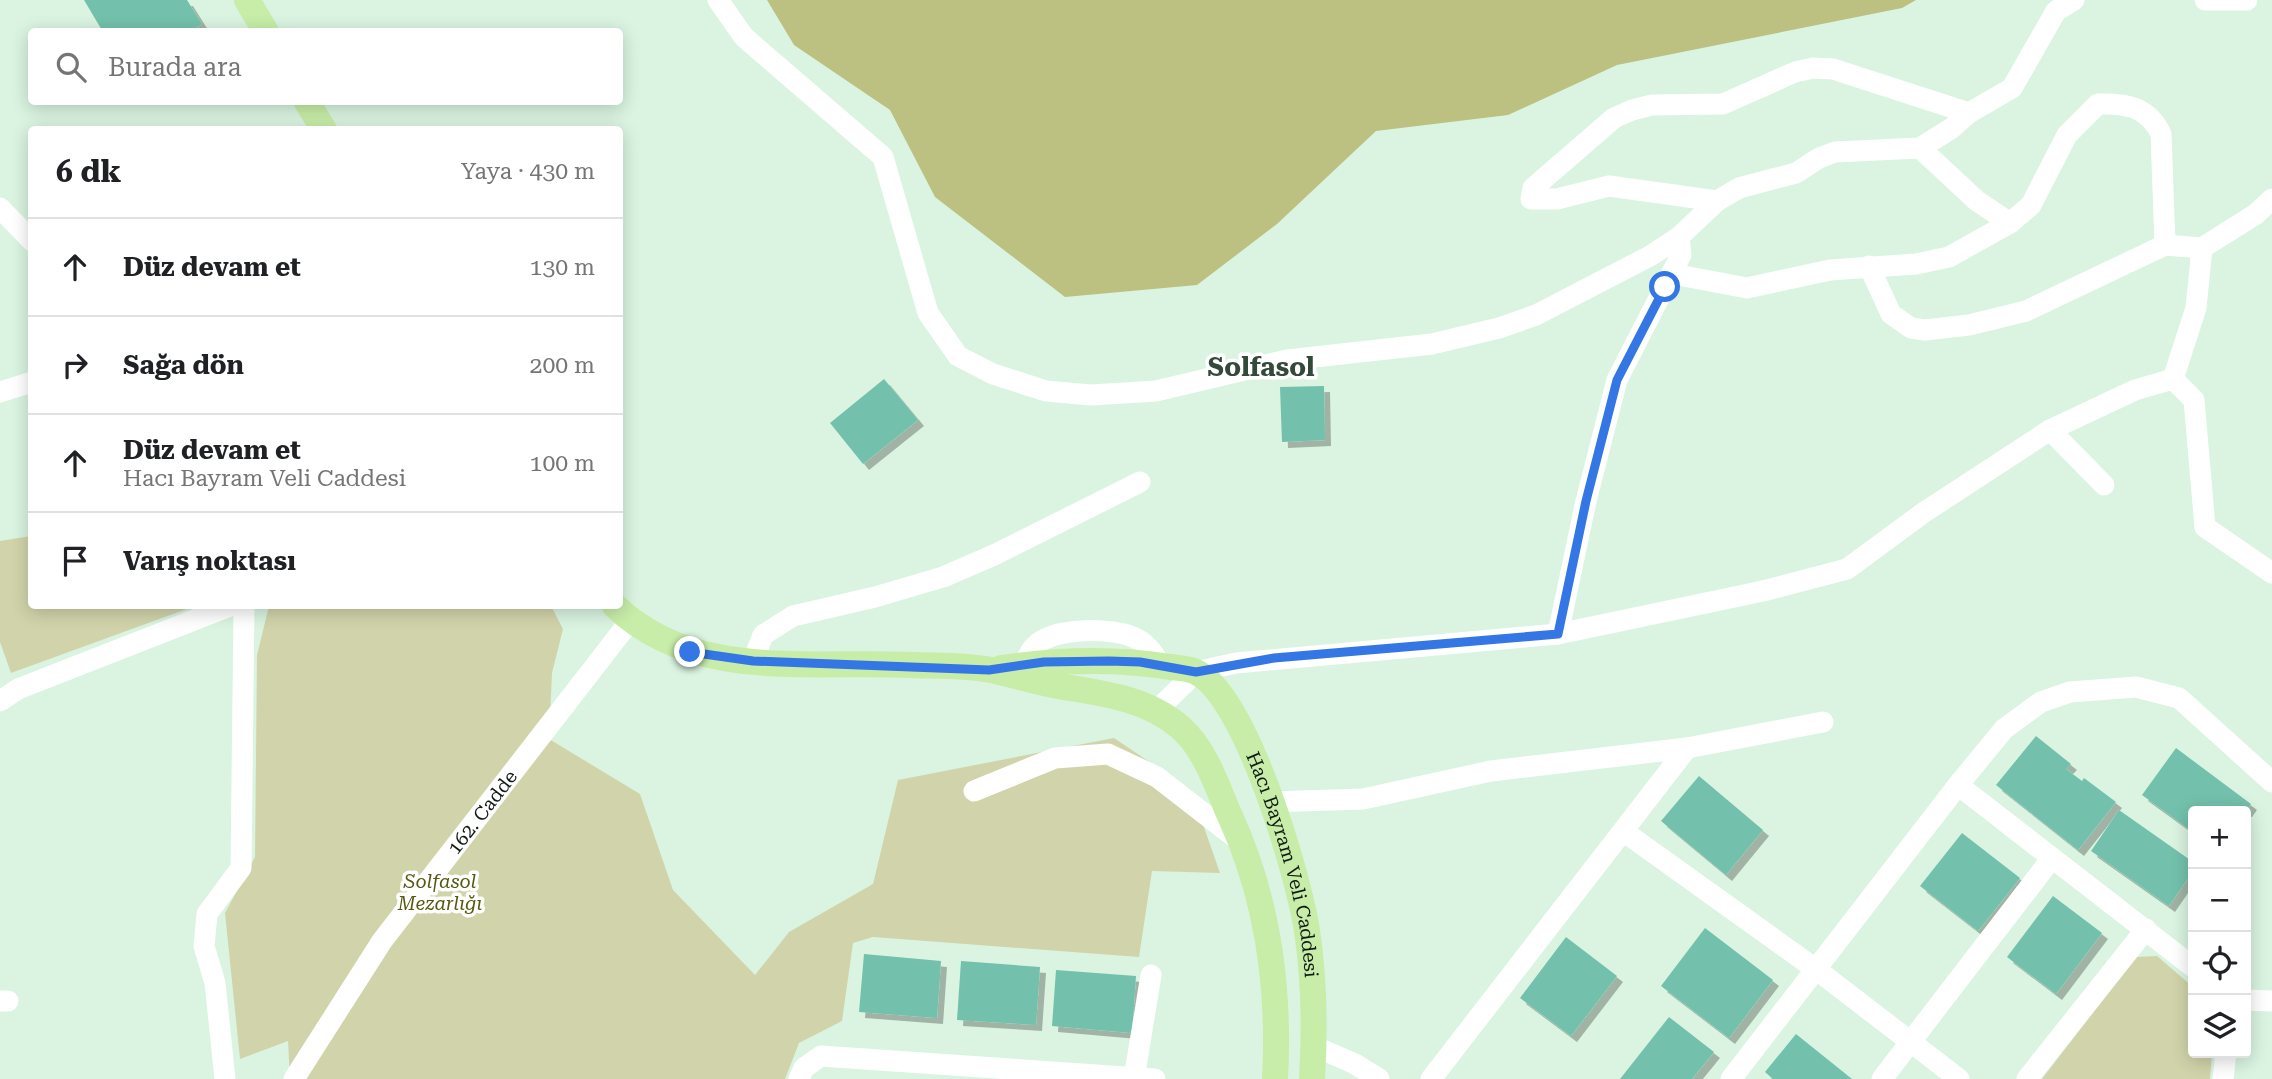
<!DOCTYPE html>
<html lang="tr">
<head>
<meta charset="utf-8">
<style>
	:root { --surface:#fff; --page:#f2f2f2; --text:#202124; --muted:#757577; --line:#e0e0e0 }
	body { margin:0; font-family:"Roboto Serif",serif; background:var(--page); color:var(--text) }
	.controls { position:absolute; right:21px; bottom:21px; display:grid; overflow:hidden; border-radius:7px; box-shadow:0 4px 18px #0003 }
	.controls button { width:63px; height:63px; display:grid; place-items:center; padding:0; border:0; border-bottom:2px solid var(--line); background:var(--surface); color:var(--text); font:35px sans-serif }
	.stop { position:absolute; width:21px; height:21px; margin:-16px; border:5px solid #3376e4; border-radius:50%; background:#fff }
	.stop.end { background:#3376e4; border-color:#fff; box-shadow:0 2px 7px #0008 }
	.list { margin:0; padding:0; list-style:none }
	h2 { display:flex; justify-content:space-between; align-items:center; height:91px; margin:0; padding:0 28px; font-size:30px }
	h2 small { font-size:23px; font-weight:400; color:var(--muted) }
	.list li { display:grid; grid-template-columns:46px 1fr auto; gap:21px; align-items:center; box-sizing:border-box; height:98px; padding:0 28px; border-top:2px solid var(--line) }
	.list b { display:block; font-size:26px; white-space:nowrap }
	.list p { margin:0; font-size:23px; white-space:nowrap; color:var(--muted) }
	.list em { font-size:23px; font-style:normal; color:var(--muted) }
	.icon { flex:none; width:38px; height:38px; fill:none; stroke:currentColor; stroke-width:2; stroke-linecap:round; stroke-linejoin:round }
	.map { position:relative; flex:none; width:2272px; height:1079px; overflow:hidden }
	.search { position:absolute; background:var(--surface); box-shadow:0 4px 18px #0003; left:28px; top:28px; width:595px; height:77px; display:flex; align-items:center; gap:18px; box-sizing:border-box; padding:0 24px; border-radius:7px; color:var(--muted); font-size:26px }
	.panel { position:absolute; background:var(--surface); box-shadow:0 4px 18px #0003; left:28px; top:126px; width:595px; height:483px; border-radius:7px }
	.map>svg:first-child { display:block }
</style>
</head>
<body>
<div class="map">
<svg width="2272" height="1079" viewBox="0 0 2272 1079">
	<defs>
		<filter id="shadow"><feDropShadow dx="6" dy="6" stdDeviation="0" flood-color="#0004"/></filter>
	</defs>
	<rect width="100%" height="100%" fill="#daf4e1"/>
	<g fill="#d1d4aa">
		<path d="M 31,536 L 32,606 L 195,606 L 11,673 L 0,642 L 0,541 Z"/>
		<path d="M 269,606 L 551,606 L 563,629 L 552,673 L 549,739 L 640,794 L 673,890 L 755,975 L 789,932 L 873,884 L 898,780 L 1114,738 L 1191,790 L 1220,873 L 1152,871 L 1139,957 L 873,937 L 853,943 L 842,1021 L 799,1043 L 785,1079 L 290,1079 L 288,1041 L 240,1059 L 225,913 L 255,857 L 257,655 Z"/>
		<path d="M 2157,956 L 2193,987 L 2193,1053 L 2212,1053 L 2210,1079 L 2042,1079 L 2136,957 Z"/>
	</g>
	<path fill="#bcc081" d="M 767,0 L 1916,0 L 1902,8 L 1617,65 L 1508,115 L 1376,131 L 1277,224 L 1197,285 L 1065,297 L 935,197 L 890,110 L 794,45 Z"/>
	<g fill="#73c1ac" filter="url(#shadow)">
		<path d="M 84,0 L 187,0 L 202,24 L 189,32 L 103,32 Z"/>
		<path d="M 884,379 L 918,420 L 863,464 L 830,423 Z"/>
		<path d="M 1324,386 L 1325,440 L 1282,442 L 1280,387 Z"/>
		<path d="M 2036,736 L 2071,764 L 2066,769 L 2082,781 L 2084,778 L 2116,802 L 2078,850 L 1996,785 Z"/>
		<path d="M 2176,748 L 2251,804 L 2246,811 L 2193,811 L 2193,832 L 2142,795 Z"/>
		<path d="M 1699,776 L 1763,830 L 1726,875 L 1661,821 Z"/>
		<path d="M 2119,810 L 2193,862 L 2193,871 L 2169,906 L 2091,851 Z"/>
		<path d="M 1962,833 L 2020,878 L 1978,931 L 1920,886 Z"/>
		<path d="M 2053,896 L 2102,933 L 2056,994 L 2007,957 Z"/>
		<path d="M 1705,928 L 1773,980 L 1729,1038 L 1661,986 Z"/>
		<path d="M 1566,937 L 1617,976 L 1571,1036 L 1520,998 Z"/>
		<path d="M 864,954 L 941,961 L 937,1018 L 859,1012 Z"/>
		<path d="M 961,961 L 1040,967 L 1036,1025 L 957,1020 Z"/>
		<path d="M 1056,970 L 1136,976 L 1132,1033 L 1052,1026 Z"/>
		<path d="M 1669,1017 L 1714,1052 L 1692,1079 L 1620,1079 Z"/>
		<path d="M 1796,1034 L 1852,1079 L 1773,1079 L 1765,1072 Z"/>
	</g>
	<g fill="none" stroke-linecap="round" stroke-linejoin="round">
		<g stroke="#fff" stroke-width="21">
			<path d="M 718,0 L 744,37 L 883,157 L 928,313 L 958,356 L 993,374 L 1046,391 L 1091,395 L 1156,391 L 1287,360 L 1432,344 L 1499,328 L 1536,315 L 1650,256 L 1679,237 L 1717,201 L 1739,188 L 1796,173 L 1819,158 L 1835,152 L 1920,148 L 1952,128 L 1969,113 L 2012,88 L 2056,11 L 2074,0"/>
			<path d="M 2205,0 L 2247,0"/>
			<path d="M 1920,148 L 1977,201 L 2010,223"/>
			<path d="M 1717,201 L 1609,186 L 1557,199 L 1531,199 L 1533,188 L 1614,118 L 1632,110 L 1652,105 L 1723,104 L 1795,72 L 1813,68 L 1833,69 L 1969,113"/>
			<path d="M 0,208 L 32,241"/>
			<path d="M 1869,266 L 1891,314 L 1911,328 L 1925,330 L 1969,325 L 2026,311 L 2165,245 L 2202,248"/>
			<path d="M 1673,274 L 1747,288 L 1830,270 L 1916,264 L 1949,257 L 2010,223 L 2031,205 L 2067,135 L 2098,104 C 2127,103 2148,107 2161,134 L 2165,245"/>
			<path d="M 2173,379 L 2194,400 L 2205,527 L 2272,573"/>
			<path d="M 2173,379 L 2196,308 L 2202,248 L 2256,214 L 2272,199"/>
			<path d="M 0,392 L 32,382"/>
			<path d="M 2050,430 L 2104,485"/>
			<path d="M 1558,634 L 1586,501 L 1617,380 L 1681,255 L 1679,237"/>
			<path d="M 753,661 L 763,635 L 793,616 L 875,597 L 943,577 L 994,555 L 1140,482"/>
			<path d="M 1024,665 C 1027,658 1030,651 1035,646 C 1053,627 1113,627 1135,638 C 1147,643 1155,655 1161,666"/>
			<path d="M 0,701 L 18,689 L 230,606"/>
			<path d="M 1156,711 L 1196,672 L 1236,663 L 1558,634 L 1763,591 L 1847,569 L 1923,513 L 2050,430 L 2135,390 L 2173,379"/>
			<path d="M 1958,785 L 2193,967"/>
			<path d="M 974,791 L 1055,758 L 1108,754 L 1157,777 L 1242,843"/>
			<path d="M 1270,802 L 1363,799 L 1491,771 L 1687,748 L 1823,722"/>
			<path d="M 1623,831 L 1817,970 L 1959,1079"/>
			<path d="M 2246,1000 L 2272,1001"/>
			<path d="M 0,1001 L 8,1001"/>
			<path d="M 1314,1046 L 1355,1064 L 1379,1079"/>
			<path d="M 225,1079 L 215,983 L 204,946 L 207,914 L 241,868 L 244,606"/>
			<path id="s1" d="M 294,1079 L 382,941 L 630,621"/>
			<path d="M 799,1079 L 804,1068 L 821,1056 L 1155,1079"/>
			<path d="M 1134,1079 L 1151,975"/>
			<path d="M 1431,1079 L 1687,748"/>
			<path d="M 1731,1079 L 1958,785 L 2004,729 L 2041,702 L 2070,692 L 2136,687 L 2179,698 L 2272,782"/>
			<path d="M 1882,1079 L 2052,858"/>
			<path d="M 2027,1079 L 2146,929"/>
			<path d="M 2223,1079 L 2226,1053"/>
		</g>
		<g stroke="#c7eda8" stroke-width="26">
			<path d="M 247,0 L 266,32"/>
			<path d="M 307,102 L 324,130"/>
			<path d="M 615,606 C 694,682 811,660 912,665 C 938,666 966,665 991,670 C 1014,675 1036,682 1058,686 C 1102,693 1147,698 1181,728 C 1206,750 1217,787 1230,816 C 1268,899 1280,988 1275,1079"/>
			<path id="s2" d="M 1001,668 C 1057,660 1114,658 1170,667 C 1178,668 1189,668 1196,672 C 1246,695 1299,877 1307,931 C 1314,978 1315,1031 1312,1079"/>
		</g>
	</g>
	<g fill="none" stroke-linecap="round" stroke-linejoin="round">
		<path stroke="#3376e4" stroke-width="9" d="M 690,652 L 753,661 L 989,670 L 1044,662 L 1109,661 L 1140,662 L 1196,672 L 1274,658 L 1558,634 L 1586,501 L 1617,380 L 1665,287"/>
	</g>
	<g text-anchor="middle" stroke-width="7" stroke-linejoin="round" paint-order="stroke">
		<g font-size="19" fill="#111b14" stroke="#fff">
			<text dy="7" stroke="none"><textPath href="#s1" startOffset="327">162. Cadde</textPath></text>
			<text dy="7" stroke="none"><textPath href="#s2" startOffset="413">Hacı Bayram Veli Caddesi</textPath></text>
		</g>
		<g font-size="19" font-style="italic" fill="#575911" stroke="#fff">
			<text x="440" y="888">Solfasol<tspan x="440" dy="22">Mezarlığı</tspan></text>
		</g>
		<g font-size="26" font-weight="bold" fill="#33493a" stroke="#fff">
			<text x="1261" y="376">Solfasol</text>
		</g>
	</g>
</svg>
<div class="controls">
<button>+</button>
<button>−</button>
<button><svg class="icon" aria-label="locate" viewBox="0 0 24 24"><circle cx="12" cy="12" r="6"/><path d="M12 2v4M12 18v4M2 12h4M18 12h4"/></svg></button>
<button><svg class="icon" aria-label="layers" viewBox="0 0 24 24"><path d="M12 4l9 5-9 5-9-5zM3 14l9 5 9-5"/></svg></button>
</div>
<div class="stop" style="left:1665px;top:287px"></div>
<div class="stop end" style="left:690px;top:652px"></div>
<div class="search"><svg class="icon" aria-label="search" viewBox="0 0 24 24"><circle cx="10" cy="10" r="6"/><path d="M15 15l6 6"/></svg>Burada ara</div>
<section class="panel">
<h2>6 dk<small>Yaya · 430 m</small></h2>
<ul class="list">
<li><svg class="icon" aria-label="ahead" viewBox="0 0 24 24"><path d="M12 20V5M6 11l6-6 6 6"/></svg><div><b>Düz devam et</b></div><em>130 m</em></li>
<li><svg class="icon" aria-label="right" viewBox="0 0 24 24"><path d="M7 20v-9h11M14 6l5 5-5 5"/></svg><div><b>Sağa dön</b></div><em>200 m</em></li>
<li><svg class="icon" aria-label="ahead" viewBox="0 0 24 24"><path d="M12 20V5M6 11l6-6 6 6"/></svg><div><b>Düz devam et</b><p>Hacı Bayram Veli Caddesi</p></div><em>100 m</em></li>
<li><svg class="icon" aria-label="arrive" viewBox="0 0 24 24"><path d="M6 21V4h12l-3 4 3 4H6"/></svg><div><b>Varış noktası</b></div></li>
</ul>
</section>
</div>
</body>
</html>
